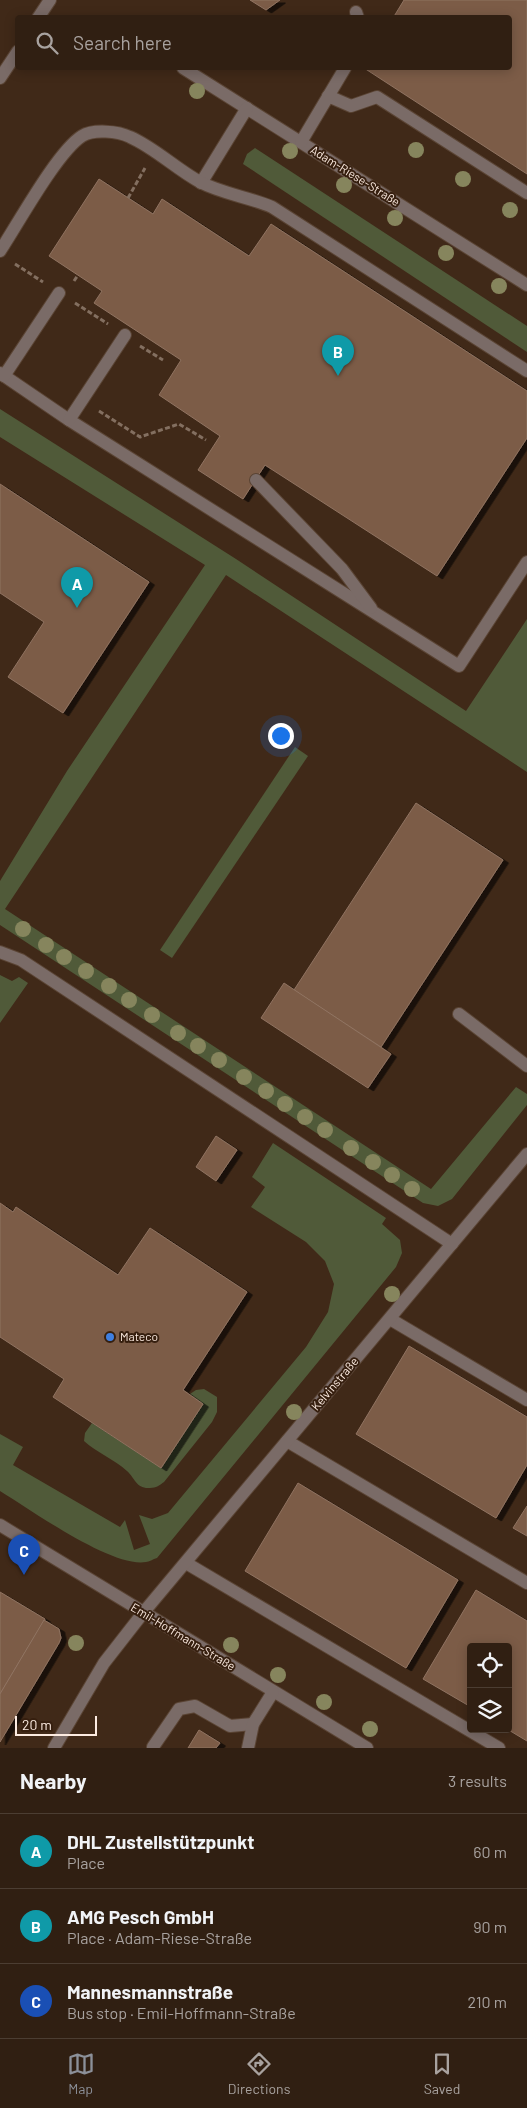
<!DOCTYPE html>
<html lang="en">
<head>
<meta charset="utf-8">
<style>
	:root { --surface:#301f12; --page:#38271b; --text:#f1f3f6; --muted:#a8a29f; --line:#4b3d32; --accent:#8c9099 }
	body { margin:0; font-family:Barlow,sans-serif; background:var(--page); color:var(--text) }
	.controls { position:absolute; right:15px; bottom:15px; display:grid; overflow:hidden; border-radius:5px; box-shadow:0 2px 12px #0003 }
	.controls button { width:45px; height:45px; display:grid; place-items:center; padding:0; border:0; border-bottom:1px solid var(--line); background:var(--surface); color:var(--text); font:25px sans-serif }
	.scale { position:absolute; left:15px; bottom:12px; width:82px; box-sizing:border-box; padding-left:5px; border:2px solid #fcebe1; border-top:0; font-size:14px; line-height:18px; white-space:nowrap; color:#fcebe1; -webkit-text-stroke:4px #361f0f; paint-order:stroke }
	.you { position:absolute; left:280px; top:735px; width:18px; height:18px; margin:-12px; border:4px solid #fff; border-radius:50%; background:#1a73e8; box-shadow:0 0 0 8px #1a73e833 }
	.badge { display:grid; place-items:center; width:32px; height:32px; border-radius:50%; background:var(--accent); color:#fff; font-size:16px; font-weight:700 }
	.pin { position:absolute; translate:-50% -41px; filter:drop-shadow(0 1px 2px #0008) }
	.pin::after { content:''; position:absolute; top:26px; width:18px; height:15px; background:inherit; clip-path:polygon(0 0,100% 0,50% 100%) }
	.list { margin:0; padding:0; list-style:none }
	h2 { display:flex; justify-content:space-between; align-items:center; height:65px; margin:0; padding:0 20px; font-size:21px }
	h2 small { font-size:16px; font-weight:400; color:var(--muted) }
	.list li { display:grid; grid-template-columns:32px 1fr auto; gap:15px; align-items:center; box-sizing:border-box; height:75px; padding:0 20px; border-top:1px solid var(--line) }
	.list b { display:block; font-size:19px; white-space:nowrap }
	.list p { margin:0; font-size:16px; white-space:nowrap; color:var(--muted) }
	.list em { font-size:16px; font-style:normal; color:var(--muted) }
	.icon { flex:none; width:28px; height:28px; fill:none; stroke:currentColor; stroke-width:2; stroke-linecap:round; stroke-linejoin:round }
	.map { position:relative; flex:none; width:527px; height:1748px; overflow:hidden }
	.search { position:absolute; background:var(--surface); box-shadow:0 2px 12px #0003; left:15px; right:15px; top:15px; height:55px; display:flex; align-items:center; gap:12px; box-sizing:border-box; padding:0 18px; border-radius:5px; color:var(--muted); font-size:19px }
	.sheet { height:290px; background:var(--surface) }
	nav { display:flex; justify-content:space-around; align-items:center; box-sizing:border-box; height:70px; border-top:1px solid var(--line); background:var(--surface); font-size:14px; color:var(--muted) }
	nav a { display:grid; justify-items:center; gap:2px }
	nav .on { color:var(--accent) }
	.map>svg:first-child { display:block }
</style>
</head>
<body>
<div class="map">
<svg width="527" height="1748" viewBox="0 0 527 1748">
	<defs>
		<filter id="shadow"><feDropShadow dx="5.5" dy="3" stdDeviation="0" flood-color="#0009"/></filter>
	</defs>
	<rect width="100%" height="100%" fill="#402918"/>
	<g fill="#505a39">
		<path d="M 255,148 L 527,326 L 527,352 L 243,164 L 247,154 Z"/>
		<path d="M 0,409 L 236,559 L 466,711 L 527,619 L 527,772 L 226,575 L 5,909 L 431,1189 L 516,1087 L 527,1094 L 527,1105 L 452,1199 L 438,1206 L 423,1203 L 0,925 L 0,881 L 67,771 L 205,565 L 0,437 Z"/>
		<path d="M 295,747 L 308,756 L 172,958 L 160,950 Z"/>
		<path d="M 0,975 L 12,981 L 19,977 L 28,983 L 0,1023 Z"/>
		<path d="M 273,1143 L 386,1218 L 382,1224 L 400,1240 L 402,1253 L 396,1267 L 157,1558 C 153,1559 149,1562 146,1562 C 112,1568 31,1510 0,1491 L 0,1434 L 23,1447 L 13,1465 L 120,1527 L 125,1520 L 134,1550 L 150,1544 L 139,1515 L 152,1519 L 168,1513 L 306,1347 L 328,1312 L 334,1284 L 325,1261 L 306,1242 L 251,1207 L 265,1187 L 252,1177 Z"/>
		<path d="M 204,1389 L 217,1397 L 217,1412 L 212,1422 L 164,1482 C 160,1485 156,1488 150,1488 C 136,1489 135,1478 127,1471 C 114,1459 97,1453 84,1441 L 85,1433 L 92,1423 L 161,1468 L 203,1404 L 190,1394 L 196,1390 Z"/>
	</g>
	<g fill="#7b5c47" stroke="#907361" filter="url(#shadow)">
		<path d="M 250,0 L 280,0 L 266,10 Z"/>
		<path d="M 404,0 L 527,0 L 527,174 L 364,68 L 510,68 L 510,18 L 393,18 Z"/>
		<path d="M 99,179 L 153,214 L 162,199 L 249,256 L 271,224 L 527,391 L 527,438 L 437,576 L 265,465 L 243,499 L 198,470 L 220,436 L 159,395 L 181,360 L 94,303 L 102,291 L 49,256 Z"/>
		<path d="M 0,484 L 149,582 L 63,713 L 8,677 L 44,622 L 0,593 Z"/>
		<path d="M 416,803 L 503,860 L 381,1047 L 294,990 Z"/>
		<path d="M 284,983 L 391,1054 L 368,1088 L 261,1018 Z"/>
		<path d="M 216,1136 L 237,1150 L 216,1181 L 196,1167 Z"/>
		<path d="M 0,1203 L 13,1212 L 16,1207 L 118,1275 L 150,1228 L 247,1292 L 183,1390 L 203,1404 L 161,1468 L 53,1397 L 64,1379 L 0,1337 Z"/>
		<path d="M 409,1346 L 527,1417 L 527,1465 L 496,1518 L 356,1434 Z"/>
		<path d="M 298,1483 L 458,1580 L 406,1668 L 245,1571 Z"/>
		<path d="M 527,1506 L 527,1536 L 513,1528 Z"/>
		<path d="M 476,1590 L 527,1621 L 527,1741 L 507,1729 L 508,1647 L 471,1647 L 471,1707 L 423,1679 Z"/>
		<path d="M 0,1592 L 45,1619 L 0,1694 Z"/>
		<path d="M 44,1620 L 59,1629 L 61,1638 L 59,1643 L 0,1742 L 0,1694 Z"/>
		<path d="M 199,1730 L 220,1743 L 216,1748 L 188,1748 Z"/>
	</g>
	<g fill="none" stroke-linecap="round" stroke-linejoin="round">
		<g stroke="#5a4434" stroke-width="14">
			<g id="minor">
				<path d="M 356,12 L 358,18"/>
				<path d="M 38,18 L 50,0"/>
				<path d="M 183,68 L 527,285"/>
				<path d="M 0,78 L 18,51"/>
				<path d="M 328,96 L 351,106 L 377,97 L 527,193"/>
				<path d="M 301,142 L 345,68"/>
				<path d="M 201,183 L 247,108"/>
				<path d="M 0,251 C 18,224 57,152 82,136 C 93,129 118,131 130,137 C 155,148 176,169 200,182 C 223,194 249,197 272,207 L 527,371"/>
				<path d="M 0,373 L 69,420 L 459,666 L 527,562"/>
				<path d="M 4,376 L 59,293"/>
				<path d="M 69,420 L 125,335"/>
				<path d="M 256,480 L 342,569 L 371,608"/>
				<path d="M 0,952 L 21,960 L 452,1244"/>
				<path d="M 459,1014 L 527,1066"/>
				<path d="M 390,1319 L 527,1400"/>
				<path d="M 287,1441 L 527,1583"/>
				<path d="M 0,1525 L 367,1748"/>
				<path d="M 186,1563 L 499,1748"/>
				<path d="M 153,1747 L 179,1709 L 195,1706 L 230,1726 L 253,1724"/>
				<path d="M 54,1748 L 104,1663 L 143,1613 L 527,1154"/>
				<path d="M 248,1748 L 253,1724 L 273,1692"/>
			</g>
		</g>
		<g stroke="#836f60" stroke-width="3" stroke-dasharray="5 2.5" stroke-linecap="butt">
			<path d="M 128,198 L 145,168"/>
			<path d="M 15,264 L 43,282"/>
			<path d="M 74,281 L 78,275"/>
			<path d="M 75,303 L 108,324"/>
			<path d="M 140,346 L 163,360"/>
			<path d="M 99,411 L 140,437 L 179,424 L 206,440"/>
		</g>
		<use href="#minor" stroke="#7a6b67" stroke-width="12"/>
	</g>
	<g fill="#86855d">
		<circle cx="197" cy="91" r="8"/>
		<circle cx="416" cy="150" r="8"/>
		<circle cx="290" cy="151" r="8"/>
		<circle cx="463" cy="179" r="8"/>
		<circle cx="344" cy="185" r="8"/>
		<circle cx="510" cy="210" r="8"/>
		<circle cx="395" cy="218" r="8"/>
		<circle cx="446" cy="253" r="8"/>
		<circle cx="499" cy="286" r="8"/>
		<circle cx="23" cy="929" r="8"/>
		<circle cx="46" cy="945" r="8"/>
		<circle cx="64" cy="957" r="8"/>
		<circle cx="86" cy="971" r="8"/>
		<circle cx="109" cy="986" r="8"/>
		<circle cx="129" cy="1000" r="8"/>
		<circle cx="152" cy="1015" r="8"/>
		<circle cx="178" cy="1033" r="8"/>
		<circle cx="198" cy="1046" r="8"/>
		<circle cx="219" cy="1060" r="8"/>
		<circle cx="244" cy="1077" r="8"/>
		<circle cx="266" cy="1091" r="8"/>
		<circle cx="285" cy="1104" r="8"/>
		<circle cx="305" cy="1117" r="8"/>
		<circle cx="325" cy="1130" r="8"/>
		<circle cx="351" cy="1148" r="8"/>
		<circle cx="373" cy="1162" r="8"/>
		<circle cx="392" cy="1175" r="8"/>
		<circle cx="412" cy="1189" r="8"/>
		<circle cx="392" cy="1294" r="8"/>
		<circle cx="294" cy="1412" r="8"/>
		<circle cx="76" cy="1643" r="8"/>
		<circle cx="231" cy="1645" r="8"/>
		<circle cx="278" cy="1675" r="8"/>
		<circle cx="324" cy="1702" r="8"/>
		<circle cx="370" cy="1729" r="8"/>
	</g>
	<circle fill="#3f7fe0" stroke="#361f0f" stroke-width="2" cx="110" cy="1337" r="5"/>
	<g text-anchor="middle" stroke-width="4" stroke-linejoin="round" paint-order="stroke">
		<g font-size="12" fill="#fcebe1" stroke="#361f0f">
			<text transform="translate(355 176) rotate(32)" y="4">Adam-Riese-Straße</text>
			<text transform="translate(335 1384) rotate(-50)" y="4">Kelvinstraße</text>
			<text transform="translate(183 1637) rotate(31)" y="4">Emil-Hoffmann-Straße</text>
		</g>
		<g font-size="12" fill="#fcebe1" stroke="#361f0f" text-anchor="start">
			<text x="120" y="1341">Mateco</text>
		</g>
	</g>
</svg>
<div class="controls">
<button><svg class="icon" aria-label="locate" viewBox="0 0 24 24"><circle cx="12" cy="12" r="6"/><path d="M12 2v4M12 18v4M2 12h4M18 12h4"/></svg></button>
<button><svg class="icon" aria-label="layers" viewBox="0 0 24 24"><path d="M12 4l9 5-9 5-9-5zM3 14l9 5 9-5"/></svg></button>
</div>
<div class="scale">20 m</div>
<div class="you"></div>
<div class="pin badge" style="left:77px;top:608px;background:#0f9aa8">A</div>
<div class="pin badge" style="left:338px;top:376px;background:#0f9aa8">B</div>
<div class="pin badge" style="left:24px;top:1575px;background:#1a4fb4">C</div>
<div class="search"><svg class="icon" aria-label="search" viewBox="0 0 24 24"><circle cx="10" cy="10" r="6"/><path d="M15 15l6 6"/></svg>Search here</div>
</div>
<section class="sheet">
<h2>Nearby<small>3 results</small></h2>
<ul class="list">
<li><span class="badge" style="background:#0f9aa8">A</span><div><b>DHL Zustellstützpunkt</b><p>Place</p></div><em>60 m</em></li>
<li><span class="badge" style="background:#0f9aa8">B</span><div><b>AMG Pesch GmbH</b><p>Place · Adam-Riese-Straße</p></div><em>90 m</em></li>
<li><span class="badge" style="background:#1a4fb4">C</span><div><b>Mannesmannstraße</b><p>Bus stop · Emil-Hoffmann-Straße</p></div><em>210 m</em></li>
</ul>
</section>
<nav>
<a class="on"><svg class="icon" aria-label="map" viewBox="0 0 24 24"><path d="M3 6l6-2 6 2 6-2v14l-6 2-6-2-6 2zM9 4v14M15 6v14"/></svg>Map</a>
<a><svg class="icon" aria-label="directions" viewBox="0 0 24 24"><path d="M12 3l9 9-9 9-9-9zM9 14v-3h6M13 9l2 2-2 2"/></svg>Directions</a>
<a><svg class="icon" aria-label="saved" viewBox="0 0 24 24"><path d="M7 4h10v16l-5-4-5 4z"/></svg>Saved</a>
</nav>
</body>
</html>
